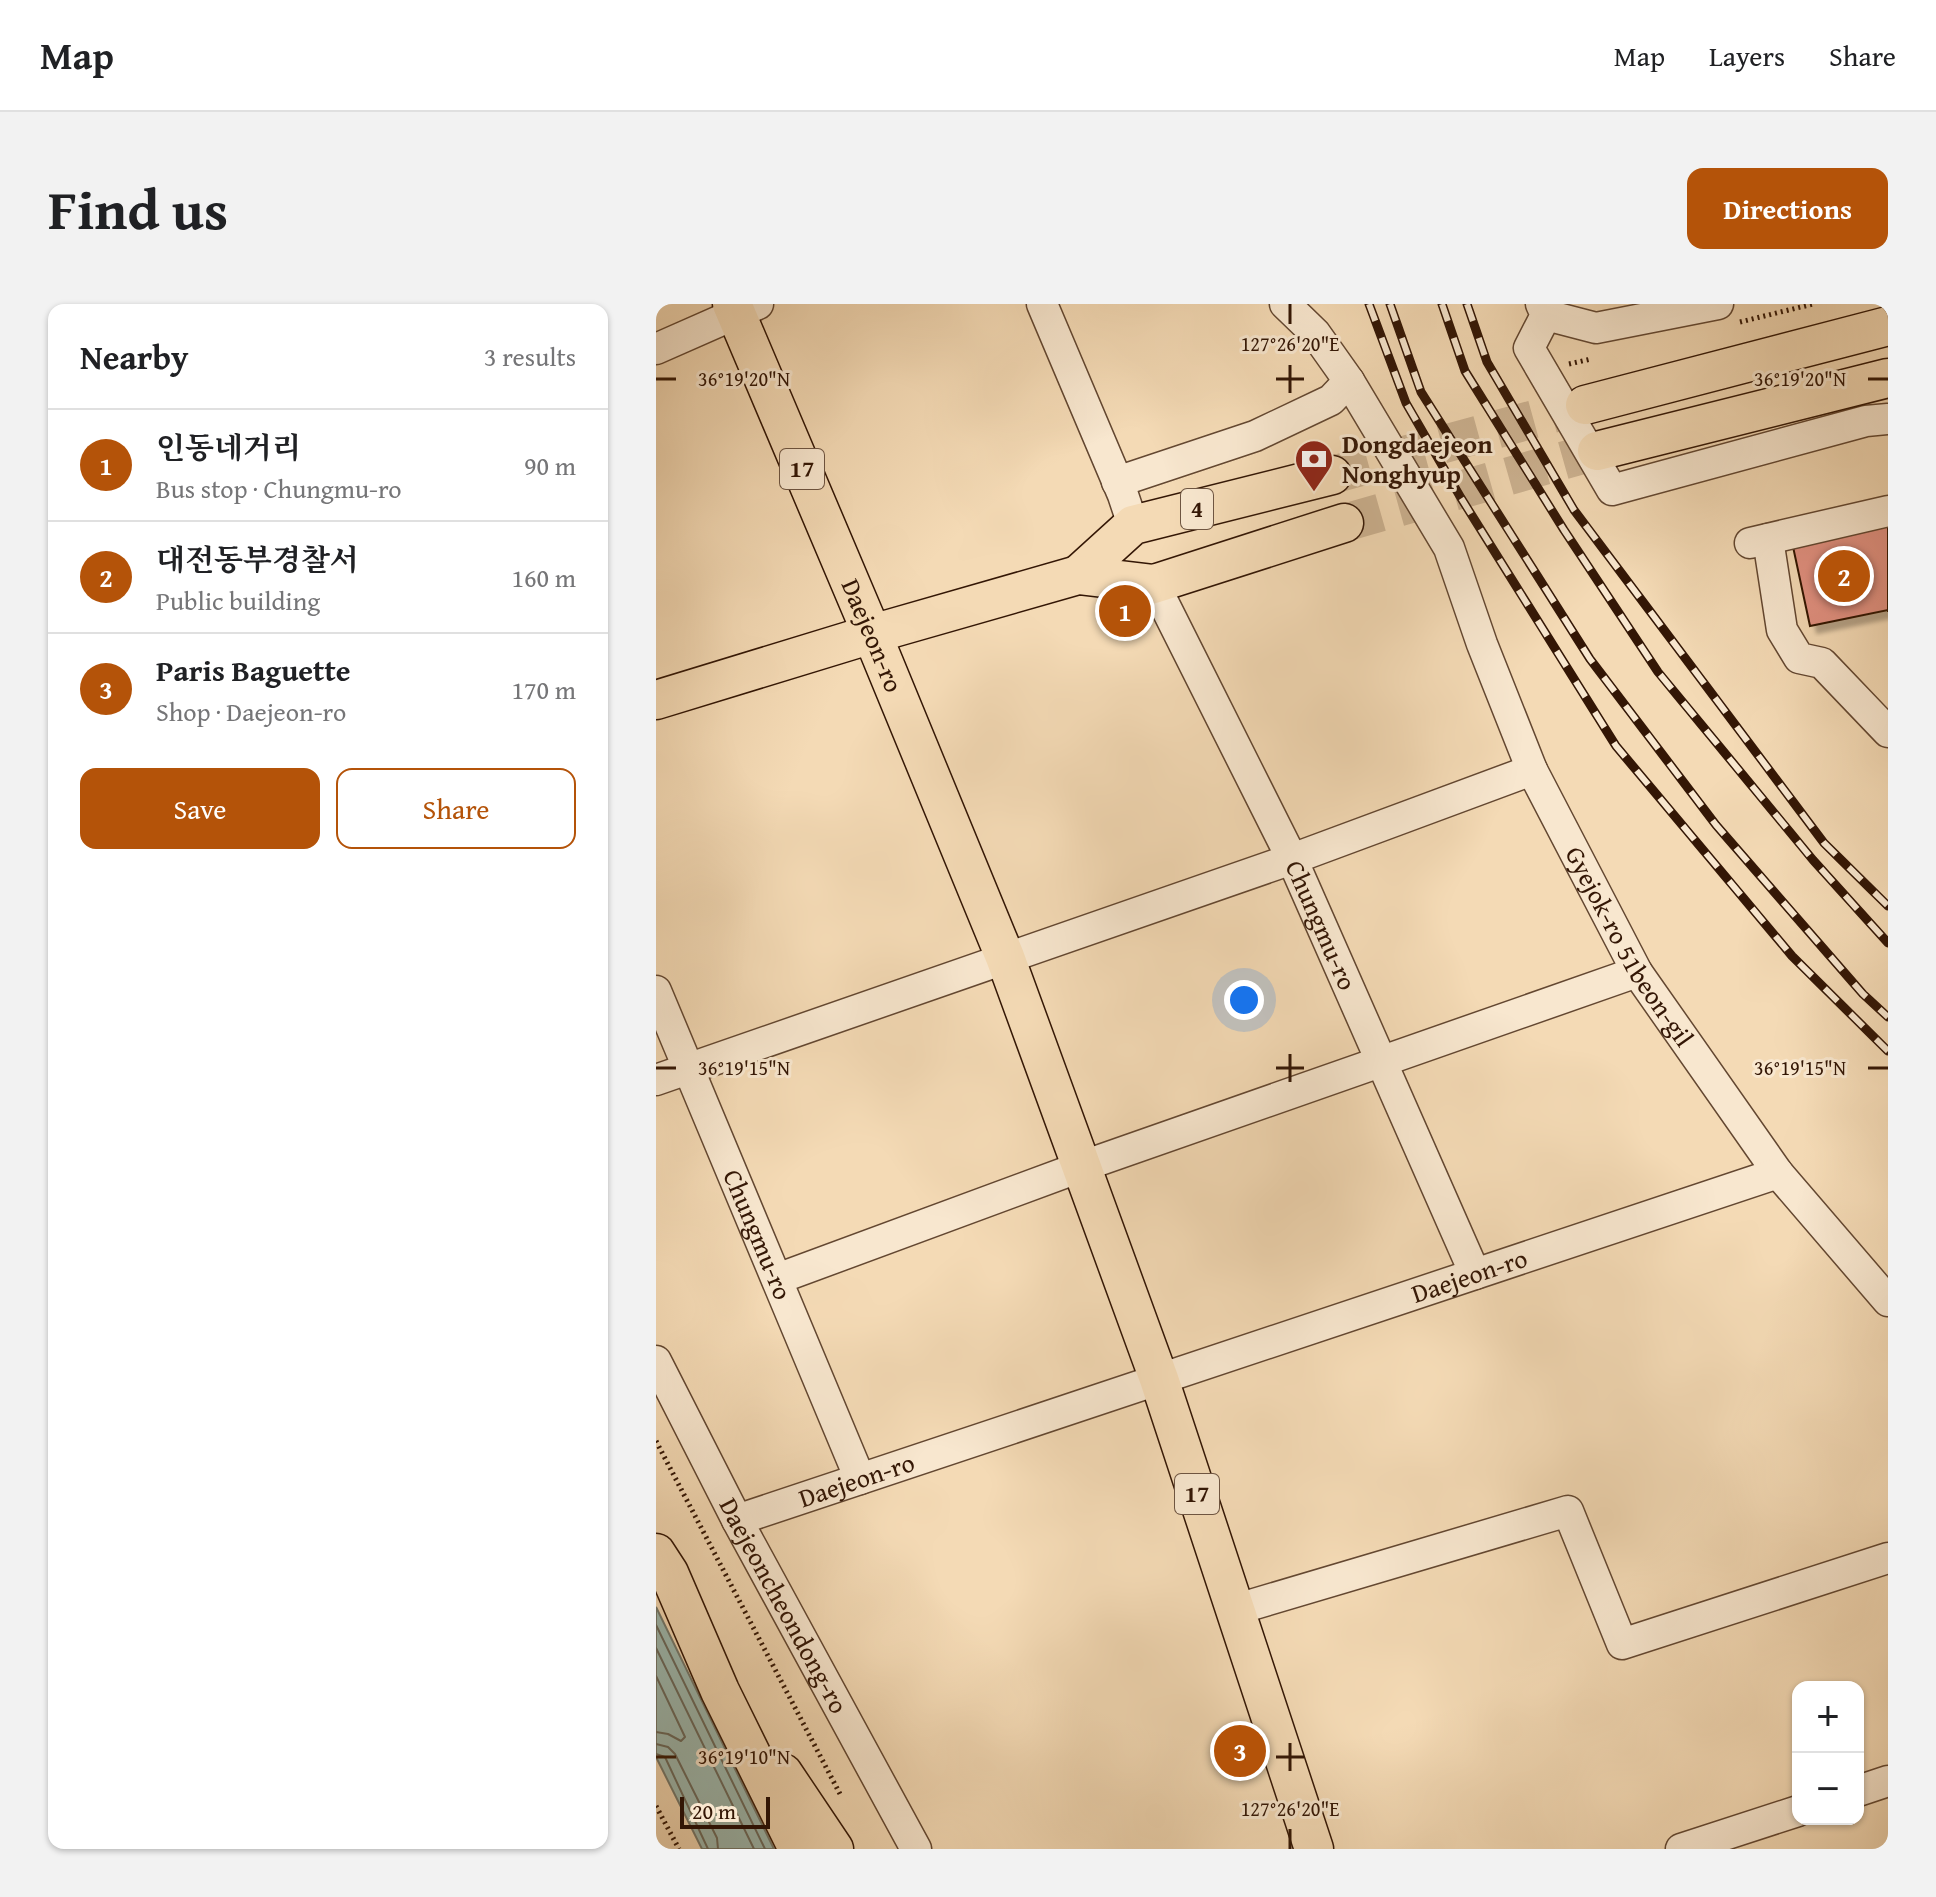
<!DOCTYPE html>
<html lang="en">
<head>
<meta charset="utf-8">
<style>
	:root { --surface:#fff; --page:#f2f2f2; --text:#202124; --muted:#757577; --line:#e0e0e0; --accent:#b45309 }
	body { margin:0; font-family:"Gentium Book Plus","Noto Serif KR",serif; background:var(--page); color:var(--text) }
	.controls { position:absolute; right:24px; bottom:24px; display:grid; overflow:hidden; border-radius:16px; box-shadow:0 2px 6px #0004 }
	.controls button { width:72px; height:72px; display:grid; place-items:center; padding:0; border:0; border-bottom:2px solid var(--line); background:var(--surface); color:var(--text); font:40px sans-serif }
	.scale { position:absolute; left:24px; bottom:20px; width:90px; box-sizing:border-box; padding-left:8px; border:4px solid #331605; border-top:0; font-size:22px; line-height:28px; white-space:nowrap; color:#331605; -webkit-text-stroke:6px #f8e7cf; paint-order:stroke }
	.you { position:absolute; left:588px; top:696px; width:28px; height:28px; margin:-20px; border:6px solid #fff; border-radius:50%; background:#1a73e8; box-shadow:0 0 0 12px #1a73e833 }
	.badge { display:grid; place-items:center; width:52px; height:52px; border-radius:50%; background:var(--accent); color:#fff; font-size:26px; font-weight:700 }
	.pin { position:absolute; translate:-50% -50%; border:4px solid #fff; box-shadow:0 2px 8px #0006 }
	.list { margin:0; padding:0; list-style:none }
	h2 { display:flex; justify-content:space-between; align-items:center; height:104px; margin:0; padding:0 32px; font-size:34px }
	h2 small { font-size:26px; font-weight:400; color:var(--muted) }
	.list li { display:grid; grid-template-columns:52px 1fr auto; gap:24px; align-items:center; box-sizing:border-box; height:112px; padding:0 32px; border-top:2px solid var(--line) }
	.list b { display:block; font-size:30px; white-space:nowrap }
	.list p { margin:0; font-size:26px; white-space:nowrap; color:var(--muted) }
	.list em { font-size:26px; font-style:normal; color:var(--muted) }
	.actions { display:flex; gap:16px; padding:24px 32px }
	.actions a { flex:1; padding:18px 0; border:2px solid var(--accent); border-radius:16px; text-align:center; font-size:28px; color:var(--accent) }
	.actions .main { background:var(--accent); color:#fff }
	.map { position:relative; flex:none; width:1232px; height:1545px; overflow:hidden; border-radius:16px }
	header { display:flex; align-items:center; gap:48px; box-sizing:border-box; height:112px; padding:0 40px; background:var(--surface); border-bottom:2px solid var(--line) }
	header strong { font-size:38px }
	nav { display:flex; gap:44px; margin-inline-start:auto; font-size:28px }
	.intro { display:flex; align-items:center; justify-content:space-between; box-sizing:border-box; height:192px; padding:0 48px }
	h1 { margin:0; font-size:56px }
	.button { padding:20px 36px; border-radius:16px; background:var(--accent); color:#fff; font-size:28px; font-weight:700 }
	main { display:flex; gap:48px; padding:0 48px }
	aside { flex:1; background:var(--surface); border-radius:16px; box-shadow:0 2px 6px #0004 }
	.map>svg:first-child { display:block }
</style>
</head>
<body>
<header>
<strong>Map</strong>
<nav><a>Map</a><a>Layers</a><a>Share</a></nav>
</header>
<div class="intro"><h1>Find us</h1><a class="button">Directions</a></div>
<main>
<aside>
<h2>Nearby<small>3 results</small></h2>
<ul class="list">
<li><span class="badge">1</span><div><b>인동네거리</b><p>Bus stop · Chungmu-ro</p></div><em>90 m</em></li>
<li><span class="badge">2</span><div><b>대전동부경찰서</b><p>Public building</p></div><em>160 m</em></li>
<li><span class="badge">3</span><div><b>Paris Baguette</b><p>Shop · Daejeon-ro</p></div><em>170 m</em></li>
</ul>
<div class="actions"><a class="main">Save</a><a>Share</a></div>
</aside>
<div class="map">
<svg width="1232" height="1545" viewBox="0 0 1232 1545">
	<defs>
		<filter id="shadow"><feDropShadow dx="7" dy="7" stdDeviation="2" flood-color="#0004"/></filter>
	</defs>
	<rect width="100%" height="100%" fill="#f4dab5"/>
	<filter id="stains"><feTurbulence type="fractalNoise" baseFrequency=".0025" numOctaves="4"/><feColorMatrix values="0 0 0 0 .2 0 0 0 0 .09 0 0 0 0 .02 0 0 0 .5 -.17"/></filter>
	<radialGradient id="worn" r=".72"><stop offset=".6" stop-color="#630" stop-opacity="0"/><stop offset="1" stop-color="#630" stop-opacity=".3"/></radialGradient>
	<path fill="#9cbab2" stroke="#72786d" stroke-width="2" d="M 0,1303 L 118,1545 L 46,1545 L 0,1453 Z"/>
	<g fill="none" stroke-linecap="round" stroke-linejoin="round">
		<g stroke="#68685c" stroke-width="2">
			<path d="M 0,1321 L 109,1545"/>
			<path d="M 0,1344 L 98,1545"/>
			<path d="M 0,1372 L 29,1433 L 25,1437 L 12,1430 L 0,1428"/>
			<path d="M 0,1440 L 12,1443 L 19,1450 L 61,1534 L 62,1545"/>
			<path d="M 0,1450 L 9,1453 L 52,1545"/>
		</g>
	</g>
	<path fill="#e09080" stroke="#331605" stroke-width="2" filter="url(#shadow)" d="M 1232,218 L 1232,308 L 1232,306 L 1154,322 L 1136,238 Z"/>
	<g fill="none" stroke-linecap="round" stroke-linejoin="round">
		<g stroke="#cdb392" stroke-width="38" stroke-dasharray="38 19" stroke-linecap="butt">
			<path d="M 676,171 L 929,101"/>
			<path d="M 688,219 L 941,147"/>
		</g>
		<g stroke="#634731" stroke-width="33">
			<g id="minor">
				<path d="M 386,0 L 467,191 L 477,221"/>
				<path id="s1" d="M 629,0 L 659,29 L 693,77 L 793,244 L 826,340 L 876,466 L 981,668 L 1122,869 L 1232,997"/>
				<path d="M 885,0 L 890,11 L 873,44 L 956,186 L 1210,117 L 1232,115"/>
				<path d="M 890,11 L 940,24 L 1062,0"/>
				<path d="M 0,45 L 102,0"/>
				<path d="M 461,178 L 599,132 L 675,96 L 693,77"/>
				<path d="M 1112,235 L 1126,326 L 1143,354 L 1166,359 L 1232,428"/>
				<path d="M 1094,239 L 1232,207"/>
				<path id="s2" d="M 498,280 L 636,555 L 819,970"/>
				<path id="s3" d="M 0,687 L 204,1175"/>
				<path d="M 0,776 L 636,555 L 876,466"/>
				<path d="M 121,975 L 427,862 L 981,668"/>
				<path id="s4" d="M 0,1057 L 81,1216 L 260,1545"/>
				<path id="s5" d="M 81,1216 L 1122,869"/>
				<path d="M 578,1306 L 912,1207 L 966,1340 L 1232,1254"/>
				<path d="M 1202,1487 L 1232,1477"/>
				<path d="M 1025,1545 L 1142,1507"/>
			</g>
		</g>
		<g stroke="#331605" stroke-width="41">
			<g id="major">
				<path id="s6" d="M 76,0 L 216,330 L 349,653 L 503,1075 L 658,1545"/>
				<path d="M 929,101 L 1232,22"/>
				<path d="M 941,147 L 1232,74"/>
				<path d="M 422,271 L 477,221 L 676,171"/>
				<path d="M 0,396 L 216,330 L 422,271 L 498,280 L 688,219"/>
				<path d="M 0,1249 L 13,1269 L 64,1387 L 142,1545"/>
				<path d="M 127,1469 L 178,1545"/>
			</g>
		</g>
		<g stroke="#331605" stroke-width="5" stroke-dasharray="2 4" stroke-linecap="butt">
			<path d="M 1084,18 L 1157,0"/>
			<path d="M 913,60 L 935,55"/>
			<path d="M 0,1137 L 184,1490"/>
			<path d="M 0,1502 L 23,1545"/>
		</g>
		<use href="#minor" stroke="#f8e7cf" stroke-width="30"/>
		<use href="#major" stroke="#f4dab5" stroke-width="38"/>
		<g stroke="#331605" stroke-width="9">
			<g id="rail">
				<path d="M 713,0 L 750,99 L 805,194 L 960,442 L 1136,652 L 1232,747"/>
				<path d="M 734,0 L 765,88 L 934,355 L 1060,521 L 1207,690 L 1232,713"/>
				<path d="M 786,0 L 809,67 L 908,226 L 1002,368 L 1157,556 L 1232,639"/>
				<path d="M 811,0 L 831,58 L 918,206 L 1168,539 L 1232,602"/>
			</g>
		</g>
		<use href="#rail" stroke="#f8e7cf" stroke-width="6" stroke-dasharray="18" stroke-linecap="butt"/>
	</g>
	<path fill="none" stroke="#331605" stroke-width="3" d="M 634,0 L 634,20M 634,61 L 634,89M 0,75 L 20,75M 620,75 L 648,75M 1212,75 L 1232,75M 634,750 L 634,778M 0,764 L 20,764M 620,764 L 648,764M 1212,764 L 1232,764M 634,1439 L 634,1467M 0,1453 L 20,1453M 620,1453 L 648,1453M 634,1525 L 634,1545"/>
	<defs>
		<g id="bank-pin" transform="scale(2)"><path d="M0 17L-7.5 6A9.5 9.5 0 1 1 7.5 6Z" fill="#8f2418" stroke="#f8e7cf"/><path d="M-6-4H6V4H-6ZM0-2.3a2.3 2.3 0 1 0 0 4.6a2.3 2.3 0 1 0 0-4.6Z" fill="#fff"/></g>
	</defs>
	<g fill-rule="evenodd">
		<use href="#bank-pin" x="658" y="155"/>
	</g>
	<g text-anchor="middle" stroke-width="6" stroke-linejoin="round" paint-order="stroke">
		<g fill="#f8e7cf" stroke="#6e5542" stroke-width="2">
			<rect x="124" y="145" width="44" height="40" rx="6"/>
			<rect x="525" y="185" width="32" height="40" rx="6"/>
			<rect x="519" y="1170" width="44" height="40" rx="6"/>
		</g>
		<g font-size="24" font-weight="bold" fill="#331605">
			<text x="146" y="173">17</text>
			<text x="541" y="213">4</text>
			<text x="541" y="1198">17</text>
		</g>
		<g font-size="26" font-weight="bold" fill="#331605" stroke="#f8e7cf" text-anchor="start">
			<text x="686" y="149">Dongdaejeon<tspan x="686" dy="30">Nonghyup</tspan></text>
		</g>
		<g font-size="26" fill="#331605" stroke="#f8e7cf">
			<text dy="9" stroke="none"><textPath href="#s6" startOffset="360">Daejeon-ro</textPath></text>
			<text dy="9" stroke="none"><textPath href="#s2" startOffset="380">Chungmu-ro</textPath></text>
			<text dy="9" stroke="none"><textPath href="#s1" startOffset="734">Gyejok-ro 51beon-gil</textPath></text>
			<text dy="9" stroke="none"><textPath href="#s3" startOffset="264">Chungmu-ro</textPath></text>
			<text dy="9" stroke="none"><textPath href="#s5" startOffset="772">Daejeon-ro</textPath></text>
			<text dy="9" stroke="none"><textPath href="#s5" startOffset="126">Daejeon-ro</textPath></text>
			<text dy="9" stroke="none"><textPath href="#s4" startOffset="276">Daejeoncheondong-ro</textPath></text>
		</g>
	</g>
	<g font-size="20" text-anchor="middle" fill="#331605" stroke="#f8e7cf" stroke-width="6" stroke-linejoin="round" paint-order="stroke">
		<text x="634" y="47">127°26'20"E</text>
		<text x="88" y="82">36°19'20"N</text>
		<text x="1144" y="82">36°19'20"N</text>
		<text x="88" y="771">36°19'15"N</text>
		<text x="1144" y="771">36°19'15"N</text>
		<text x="88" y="1460">36°19'10"N</text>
		<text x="634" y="1512">127°26'20"E</text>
	</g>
	<rect width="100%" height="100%" filter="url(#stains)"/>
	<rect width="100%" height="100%" fill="url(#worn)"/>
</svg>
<div class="controls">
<button>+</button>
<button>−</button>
</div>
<div class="scale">20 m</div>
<div class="you"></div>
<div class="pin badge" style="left:469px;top:307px">1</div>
<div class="pin badge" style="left:1188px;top:272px">2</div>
<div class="pin badge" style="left:584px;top:1447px">3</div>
</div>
</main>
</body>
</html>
